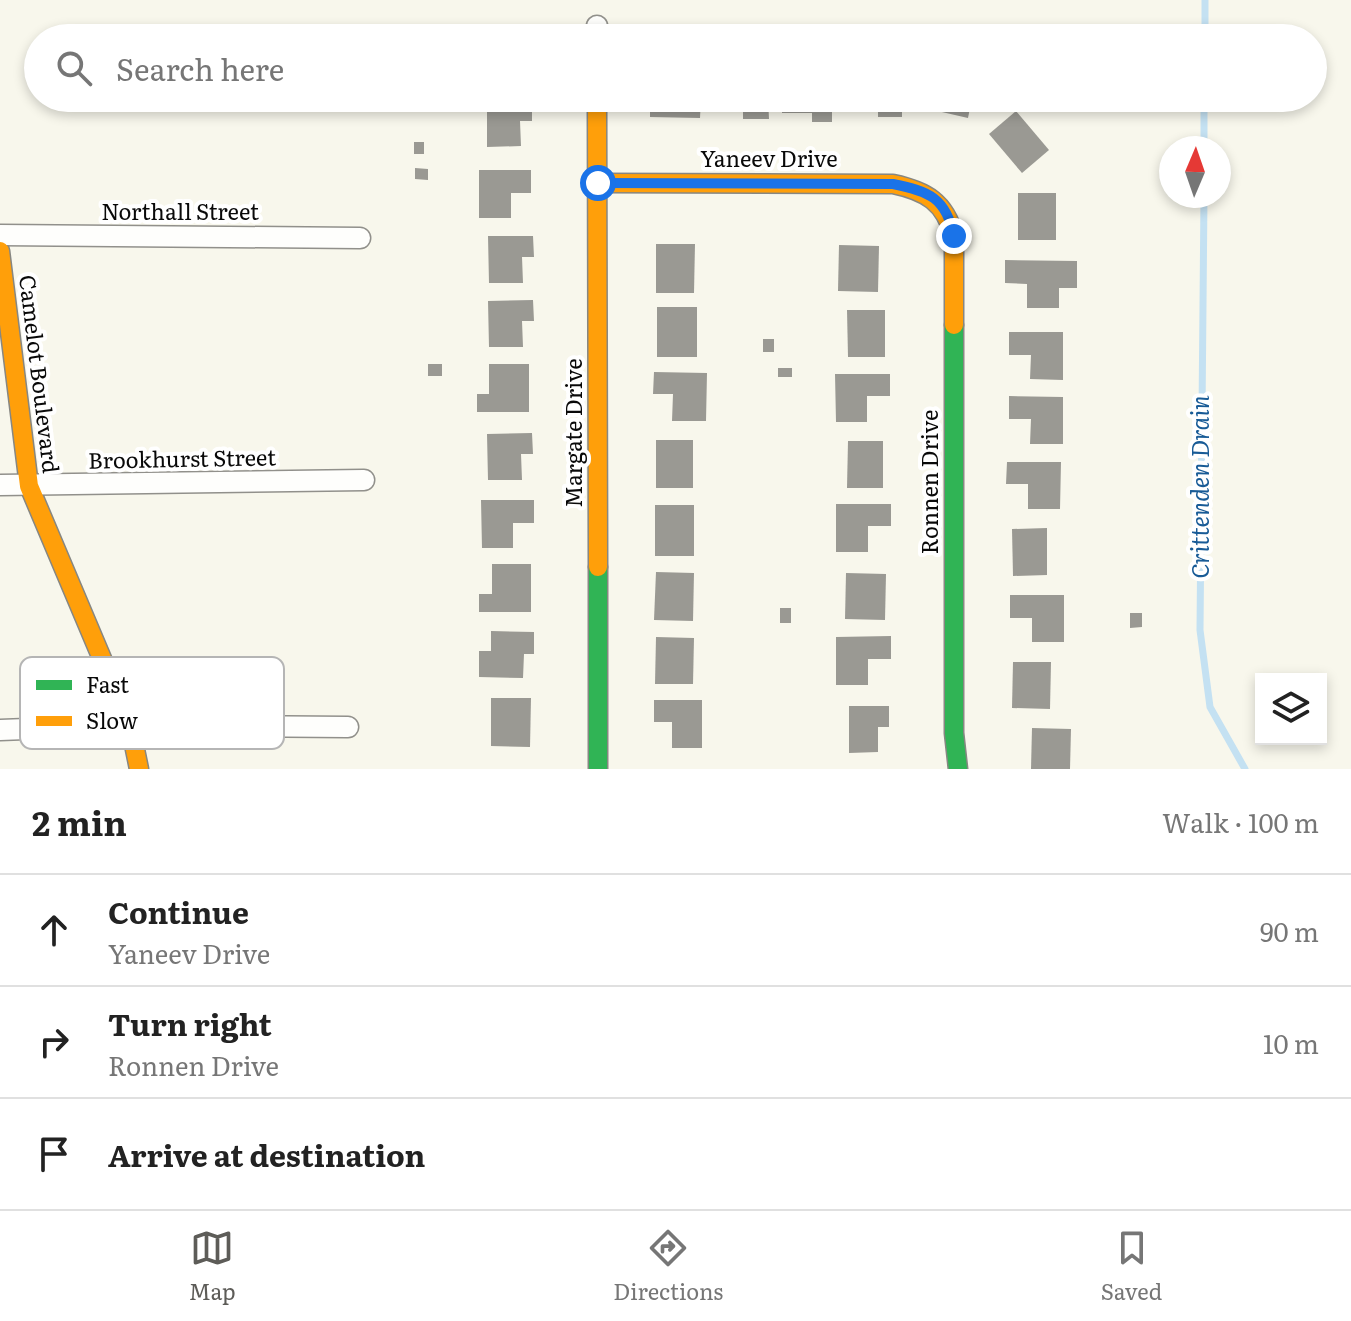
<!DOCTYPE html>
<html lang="en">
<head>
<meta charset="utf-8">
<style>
	:root { --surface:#fff; --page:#f2f2f2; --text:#222; --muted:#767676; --line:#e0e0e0; --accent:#5d5c58 }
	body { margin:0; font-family:Literata,serif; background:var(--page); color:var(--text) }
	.controls { position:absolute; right:24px; bottom:24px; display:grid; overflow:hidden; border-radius:0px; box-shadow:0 4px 12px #0003 }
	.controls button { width:72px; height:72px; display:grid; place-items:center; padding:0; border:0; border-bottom:2px solid var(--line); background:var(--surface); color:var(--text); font:40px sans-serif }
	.compass { position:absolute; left:1159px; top:136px; width:72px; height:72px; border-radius:50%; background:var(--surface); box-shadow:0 4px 12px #0003; rotate:2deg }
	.stop { position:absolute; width:24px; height:24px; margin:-18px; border:6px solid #1a73e8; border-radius:50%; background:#fff }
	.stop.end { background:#1a73e8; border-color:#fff; box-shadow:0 2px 8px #0008 }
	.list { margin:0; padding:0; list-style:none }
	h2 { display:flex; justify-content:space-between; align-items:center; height:104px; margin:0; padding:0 32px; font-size:34px }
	h2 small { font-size:26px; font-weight:400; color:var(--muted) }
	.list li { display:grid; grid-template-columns:52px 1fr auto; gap:24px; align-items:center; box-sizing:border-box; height:112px; padding:0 32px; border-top:2px solid var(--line) }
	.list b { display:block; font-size:30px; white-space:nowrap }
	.list p { margin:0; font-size:26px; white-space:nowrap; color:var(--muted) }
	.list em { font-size:26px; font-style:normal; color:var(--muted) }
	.icon { flex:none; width:44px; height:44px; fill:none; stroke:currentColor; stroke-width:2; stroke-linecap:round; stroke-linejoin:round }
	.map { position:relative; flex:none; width:1351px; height:769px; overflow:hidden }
	.search { position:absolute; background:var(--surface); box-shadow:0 4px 12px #0003; left:24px; right:24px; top:24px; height:88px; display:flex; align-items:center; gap:20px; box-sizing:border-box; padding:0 28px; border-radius:44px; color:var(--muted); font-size:30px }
	.sheet { height:440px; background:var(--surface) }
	nav { display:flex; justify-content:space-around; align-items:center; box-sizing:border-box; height:112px; border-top:2px solid var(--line); background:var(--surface); font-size:22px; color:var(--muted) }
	nav a { display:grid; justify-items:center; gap:4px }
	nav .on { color:var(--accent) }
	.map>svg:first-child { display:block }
</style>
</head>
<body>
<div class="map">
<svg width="1351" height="769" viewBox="0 0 1351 769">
	<rect width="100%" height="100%" fill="#f8f7ec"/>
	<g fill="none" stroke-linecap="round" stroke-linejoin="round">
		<g stroke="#c4e1f2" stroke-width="7">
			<path d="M 1205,38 L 1205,0"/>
			<path d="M 1204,148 L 1204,98"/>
			<path d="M 1204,196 L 1200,630 L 1210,707 L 1245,769"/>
		</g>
	</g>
	<g fill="#9a9993">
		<path d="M 488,29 L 527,30 L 527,38 L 488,38 Z"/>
		<path d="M 650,98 L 701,98 L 700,118 L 650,117 Z"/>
		<path d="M 718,98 L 768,98 L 769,119 L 743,119 L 743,104 L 718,104 Z"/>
		<path d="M 782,98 L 832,98 L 832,122 L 812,122 L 812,113 L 782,113 Z"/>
		<rect x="878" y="98" width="24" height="19"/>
		<path d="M 922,98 L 972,98 L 968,118 L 920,107 Z"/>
		<path d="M 487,100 L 532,100 L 532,121 L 520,121 L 521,146 L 487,147 Z"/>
		<path d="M 1016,111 L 1049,150 L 1022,173 L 989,134 Z"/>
		<rect x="414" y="142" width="10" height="12"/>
		<path d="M 415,168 L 428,169 L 428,180 L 415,179 Z"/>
		<path d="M 479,170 L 531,170 L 531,193 L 511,193 L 511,218 L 479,218 Z"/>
		<rect x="1018" y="193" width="38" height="47"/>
		<path d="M 488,236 L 533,236 L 534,257 L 522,257 L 523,283 L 489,283 Z"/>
		<path d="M 656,244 L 695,244 L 694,293 L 656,293 Z"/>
		<path d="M 839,245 L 879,246 L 878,292 L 838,291 Z"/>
		<path d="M 1005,260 L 1077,261 L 1077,288 L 1059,288 L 1059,308 L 1027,308 L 1027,284 L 1005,283 Z"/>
		<path d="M 533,300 L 534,321 L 522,321 L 523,347 L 489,347 L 488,301 Z"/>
		<rect x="657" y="307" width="40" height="50"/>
		<path d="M 847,310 L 885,310 L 885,357 L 848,357 Z"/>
		<path d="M 1009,332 L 1063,332 L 1063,380 L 1030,379 L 1031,355 L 1009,355 Z"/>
		<rect x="763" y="339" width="11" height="13"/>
		<rect x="428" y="364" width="14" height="12"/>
		<path d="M 489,364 L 529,364 L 529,412 L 477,412 L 477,394 L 489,394 Z"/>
		<rect x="778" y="368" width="14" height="9"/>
		<path d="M 654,372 L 707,373 L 706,421 L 672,421 L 673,394 L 653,394 Z"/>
		<path d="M 835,374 L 890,374 L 890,396 L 867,396 L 867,422 L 836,422 Z"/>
		<path d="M 1009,396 L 1063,397 L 1063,444 L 1030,444 L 1031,419 L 1009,419 Z"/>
		<path d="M 532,433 L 533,454 L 521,454 L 522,480 L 488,480 L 487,434 Z"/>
		<rect x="656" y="440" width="37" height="48"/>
		<path d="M 848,441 L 883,441 L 883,488 L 847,488 Z"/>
		<path d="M 1007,462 L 1061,462 L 1060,509 L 1028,509 L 1028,484 L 1006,484 Z"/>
		<path d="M 481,500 L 534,500 L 534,523 L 513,523 L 513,548 L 482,548 Z"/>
		<path d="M 836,504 L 891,504 L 891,526 L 868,526 L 868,552 L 836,552 Z"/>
		<rect x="655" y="505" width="39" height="51"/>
		<path d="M 1047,528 L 1047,575 L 1013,576 L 1012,529 Z"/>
		<path d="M 492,564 L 531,564 L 531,612 L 479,612 L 479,594 L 492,594 Z"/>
		<path d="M 656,572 L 694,573 L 693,621 L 654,620 Z"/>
		<path d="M 846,573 L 886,574 L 885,620 L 845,619 Z"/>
		<path d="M 1010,595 L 1064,595 L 1064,642 L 1032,642 L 1032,618 L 1010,618 Z"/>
		<rect x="780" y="608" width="11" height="15"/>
		<path d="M 1130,613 L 1142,613 L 1142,627 L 1130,628 Z"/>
		<path d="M 491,631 L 534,632 L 534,654 L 524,654 L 523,678 L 479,677 L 479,651 L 491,651 Z"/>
		<path d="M 891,636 L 891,659 L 868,659 L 868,685 L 836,685 L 836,637 Z"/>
		<path d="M 656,637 L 694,638 L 693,684 L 655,684 Z"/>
		<path d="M 1013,662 L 1051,662 L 1050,709 L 1012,708 Z"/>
		<path d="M 491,698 L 531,698 L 530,747 L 491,746 Z"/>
		<path d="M 654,700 L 702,700 L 702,748 L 672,748 L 672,722 L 654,722 Z"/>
		<path d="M 849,706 L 889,706 L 889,727 L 878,727 L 878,752 L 849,753 Z"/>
		<path d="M 1032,728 L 1071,729 L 1070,769 L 1031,769 Z"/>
	</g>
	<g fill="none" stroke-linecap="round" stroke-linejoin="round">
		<g stroke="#91908b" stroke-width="23">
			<g id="street">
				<path d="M 597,26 L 597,38"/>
				<path d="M 0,235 L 360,238"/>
				<path d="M 0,485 L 364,480"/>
				<path d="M 0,730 L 130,725 L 348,727"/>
			</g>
		</g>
		<g stroke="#878782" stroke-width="21">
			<g id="fast">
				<path d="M 954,325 L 954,733 L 958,769"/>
				<path d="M 598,567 L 598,769"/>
			</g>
		</g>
		<g stroke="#878782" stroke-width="21">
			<g id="slow">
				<path d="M 597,98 L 598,567"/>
				<path d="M 598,183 L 893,184 C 926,191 945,202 954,236 L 954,325"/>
				<path d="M 0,251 L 29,486 L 130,725 L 139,769"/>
			</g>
		</g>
		<use href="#street" stroke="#fefefc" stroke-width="20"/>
		<use href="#fast" stroke="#30b455" stroke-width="18"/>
		<use href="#slow" stroke="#ff9f0a" stroke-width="18"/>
	</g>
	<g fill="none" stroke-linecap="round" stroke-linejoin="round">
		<path stroke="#1a73e8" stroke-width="10" d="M 598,183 L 893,184 C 929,191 946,198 954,236"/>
	</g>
	<g text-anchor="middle" stroke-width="8" stroke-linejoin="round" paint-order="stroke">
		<g font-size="22" fill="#090909" stroke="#fff">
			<text x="769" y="167">Yaneev Drive</text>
			<text x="180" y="220">Northall Street</text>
			<text transform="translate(39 374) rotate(83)" y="8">Camelot Boulevard</text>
			<text transform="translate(574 433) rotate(-90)" y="8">Margate Drive</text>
			<text transform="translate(182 459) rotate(-1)" y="8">Brookhurst Street</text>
			<text transform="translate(930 482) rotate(-90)" y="8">Ronnen Drive</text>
		</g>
		<g font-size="24" font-style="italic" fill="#185b96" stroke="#fff">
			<text transform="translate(1201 487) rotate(-90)" y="8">Crittenden Drain</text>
		</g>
	</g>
	<rect x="20" y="657" width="264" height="92" rx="12" fill="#fff" stroke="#b5b5b5" stroke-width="2"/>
	<rect x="36" y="680" width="36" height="10" fill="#30b455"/>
	<rect x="36" y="716" width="36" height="10" fill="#ff9f0a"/>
	<g font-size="22" fill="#090909">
		<text x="86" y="693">Fast</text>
		<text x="86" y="729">Slow</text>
	</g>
</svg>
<div class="controls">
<button><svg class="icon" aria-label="layers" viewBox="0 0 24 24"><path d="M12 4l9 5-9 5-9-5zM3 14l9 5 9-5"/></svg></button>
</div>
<svg class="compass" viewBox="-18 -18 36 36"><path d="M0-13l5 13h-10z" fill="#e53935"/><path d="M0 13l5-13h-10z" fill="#767676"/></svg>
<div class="stop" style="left:598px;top:183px"></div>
<div class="stop end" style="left:954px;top:236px"></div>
<div class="search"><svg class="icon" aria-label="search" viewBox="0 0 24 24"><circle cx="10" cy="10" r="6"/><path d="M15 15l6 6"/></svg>Search here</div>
</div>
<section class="sheet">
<h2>2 min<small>Walk · 100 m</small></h2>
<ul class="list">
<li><svg class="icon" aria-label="ahead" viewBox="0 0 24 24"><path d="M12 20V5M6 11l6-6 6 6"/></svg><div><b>Continue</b><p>Yaneev Drive</p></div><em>90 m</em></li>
<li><svg class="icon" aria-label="right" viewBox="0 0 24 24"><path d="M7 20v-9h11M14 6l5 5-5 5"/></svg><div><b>Turn right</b><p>Ronnen Drive</p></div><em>10 m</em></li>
<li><svg class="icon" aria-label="arrive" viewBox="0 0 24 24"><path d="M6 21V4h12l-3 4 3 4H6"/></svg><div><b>Arrive at destination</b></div></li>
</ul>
</section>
<nav>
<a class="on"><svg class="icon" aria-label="map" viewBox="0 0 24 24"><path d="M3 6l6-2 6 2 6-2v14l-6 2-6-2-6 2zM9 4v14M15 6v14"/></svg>Map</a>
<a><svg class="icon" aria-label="directions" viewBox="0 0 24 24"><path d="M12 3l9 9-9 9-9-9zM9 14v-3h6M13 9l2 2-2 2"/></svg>Directions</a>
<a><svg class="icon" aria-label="saved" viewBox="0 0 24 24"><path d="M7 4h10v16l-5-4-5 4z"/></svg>Saved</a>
</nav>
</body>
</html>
